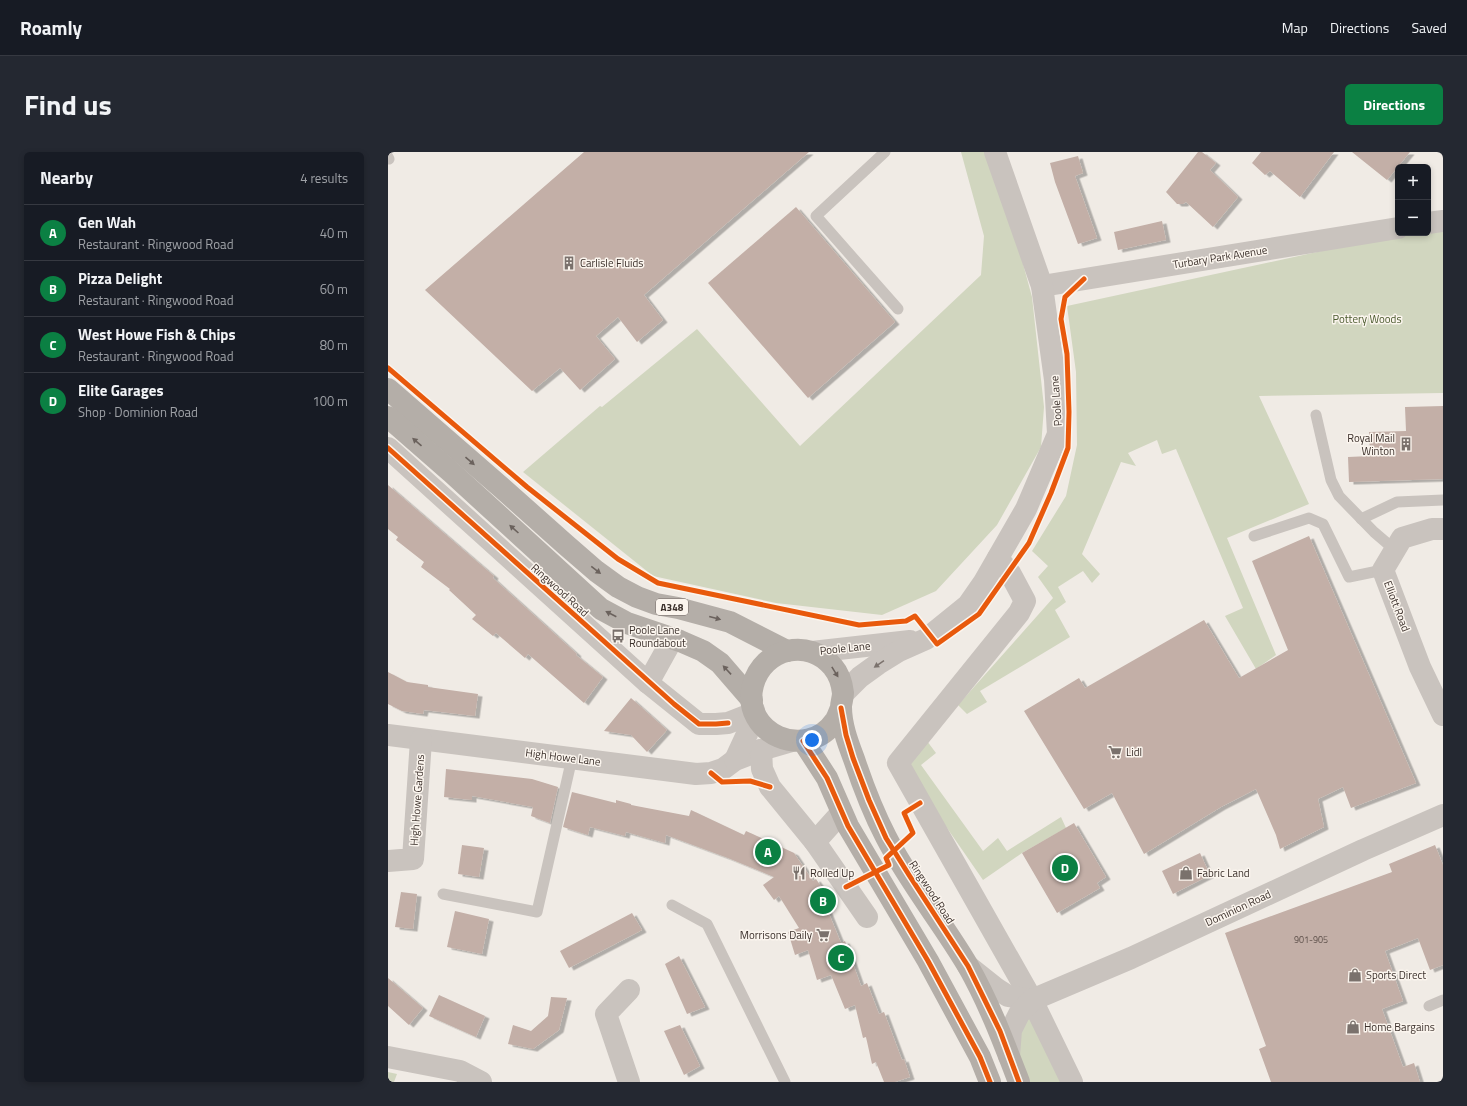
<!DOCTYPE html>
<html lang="en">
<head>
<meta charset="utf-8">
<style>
	:root { --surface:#171b24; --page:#242831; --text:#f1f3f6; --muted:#9ea1a6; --line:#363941; --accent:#0b8043 }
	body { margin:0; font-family:"Titillium Web",sans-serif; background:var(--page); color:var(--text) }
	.controls { position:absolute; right:12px; top:12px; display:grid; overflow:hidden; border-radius:6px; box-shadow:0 2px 6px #0003 }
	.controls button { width:36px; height:36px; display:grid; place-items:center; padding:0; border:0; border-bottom:1px solid var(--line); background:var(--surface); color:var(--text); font:20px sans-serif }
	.you { position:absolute; left:424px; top:588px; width:14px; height:14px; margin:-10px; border:3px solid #fff; border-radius:50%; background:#1a73e8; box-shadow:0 0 0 6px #1a73e833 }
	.badge { display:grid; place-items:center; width:26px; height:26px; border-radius:50%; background:var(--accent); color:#fff; font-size:13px; font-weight:700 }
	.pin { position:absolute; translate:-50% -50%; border:2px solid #fff; box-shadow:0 1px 4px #0006 }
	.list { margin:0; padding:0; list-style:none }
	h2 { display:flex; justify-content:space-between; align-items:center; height:52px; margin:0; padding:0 16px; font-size:17px }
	h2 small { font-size:13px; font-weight:400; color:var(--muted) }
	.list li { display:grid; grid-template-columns:26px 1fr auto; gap:12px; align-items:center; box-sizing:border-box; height:56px; padding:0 16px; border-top:1px solid var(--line) }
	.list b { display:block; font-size:15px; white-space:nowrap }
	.list p { margin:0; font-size:13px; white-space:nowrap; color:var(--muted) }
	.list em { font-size:13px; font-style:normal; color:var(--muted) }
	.map { position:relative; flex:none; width:1055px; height:930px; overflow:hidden; border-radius:6px }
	header { display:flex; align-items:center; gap:24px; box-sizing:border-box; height:56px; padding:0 20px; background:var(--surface); border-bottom:1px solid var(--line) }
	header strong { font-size:19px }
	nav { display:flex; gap:22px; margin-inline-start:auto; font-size:14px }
	.intro { display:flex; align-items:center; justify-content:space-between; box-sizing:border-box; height:96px; padding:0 24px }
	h1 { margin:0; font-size:28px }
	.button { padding:10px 18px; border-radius:6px; background:var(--accent); color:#fff; font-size:14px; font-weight:700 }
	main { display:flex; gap:24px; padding:0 24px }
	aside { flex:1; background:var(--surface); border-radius:6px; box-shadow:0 2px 6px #0003 }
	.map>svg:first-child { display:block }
</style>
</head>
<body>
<header>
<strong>Roamly</strong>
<nav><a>Map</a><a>Directions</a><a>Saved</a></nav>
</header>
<div class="intro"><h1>Find us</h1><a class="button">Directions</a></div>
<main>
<aside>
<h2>Nearby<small>4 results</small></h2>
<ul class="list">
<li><span class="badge">A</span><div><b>Gen Wah</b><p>Restaurant · Ringwood Road</p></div><em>40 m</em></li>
<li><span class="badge">B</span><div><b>Pizza Delight</b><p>Restaurant · Ringwood Road</p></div><em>60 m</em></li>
<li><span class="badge">C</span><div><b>West Howe Fish &amp; Chips</b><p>Restaurant · Ringwood Road</p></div><em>80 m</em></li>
<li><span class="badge">D</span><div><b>Elite Garages</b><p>Shop · Dominion Road</p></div><em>100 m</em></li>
</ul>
</aside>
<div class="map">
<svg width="1055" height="930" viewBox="0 0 1055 930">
	<defs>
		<filter id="shadow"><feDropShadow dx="4.5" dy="2.5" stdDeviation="0" flood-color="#0004"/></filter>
	</defs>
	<rect width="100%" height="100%" fill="#f0ebe5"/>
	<g fill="#d1d6bf">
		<path d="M 573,0 L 597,0 L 631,97 L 644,145 L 656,255 L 653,295 L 609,373 L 548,439 L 494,463 L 388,451 L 265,424 L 135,320 L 212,254 L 214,255 L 309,177 L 412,294 L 593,123 L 596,84 Z"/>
		<path d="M 1055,73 L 1055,241 L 871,244 L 921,352 L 839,386 L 888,503 L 868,517 L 837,464 L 855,456 L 788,297 L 774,302 L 769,288 L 740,301 L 748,314 L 733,310 L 694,402 L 712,422 L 704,431 L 695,419 L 670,435 L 678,450 L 667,458 L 682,485 L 592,539 L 599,550 L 579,562 L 570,553 L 665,446 L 650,425 L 660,414 L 644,399 L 678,344 L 689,293 L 688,220 L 679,154 L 1017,81 L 1040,81 Z"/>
		<path d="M 539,589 L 548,601 L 533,613 L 595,699 L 610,686 L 619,699 L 673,665 L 678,676 L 634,701 L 595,728 L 521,621 L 520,612 Z"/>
		<path d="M 644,848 L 684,930 L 631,930 L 623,878 Z"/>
		<path d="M 0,920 L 9,922 L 6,930 L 0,930 Z"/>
	</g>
	<g fill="#c3afa7" filter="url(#shadow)">
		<path d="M 196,0 L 421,0 L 256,143 L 275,168 L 249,190 L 230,165 L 208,184 L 227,207 L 192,238 L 172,216 L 144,239 L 37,138 Z"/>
		<path d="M 810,0 L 814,0 L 828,11 L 822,18 L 850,45 L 825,75 L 798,50 L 795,52 L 789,52 L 778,40 Z"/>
		<path d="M 873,0 L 946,0 L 912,45 L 882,19 L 877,23 L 864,11 Z"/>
		<path d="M 964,0 L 1022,0 L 999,28 Z"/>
		<path d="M 690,4 L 695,21 L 687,24 L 709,86 L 690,92 L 667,30 L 662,11 Z"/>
		<path d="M 408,55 L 507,170 L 420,246 L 320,131 Z"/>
		<path d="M 774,69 L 778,88 L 730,98 L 726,80 Z"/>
		<path d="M 1055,254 L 1055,327 L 961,330 L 960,305 L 982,304 L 981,280 L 1018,279 L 1017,255 Z"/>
		<path d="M 0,333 L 86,407 L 106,424 L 105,426 L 189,502 L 188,503 L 215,525 L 196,551 L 140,502 L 137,506 L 108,481 L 105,484 L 84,467 L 88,463 L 61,438 L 62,437 L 33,415 L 36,410 L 8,388 L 10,385 L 0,377 Z"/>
		<path d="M 921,384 L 1028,631 L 963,656 L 955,635 L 930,647 L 936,675 L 892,697 L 888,683 L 868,637 L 833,655 L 756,702 L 724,641 L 696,657 L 636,559 L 691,526 L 697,536 L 816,468 L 851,526 L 900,498 L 864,409 Z"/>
		<path d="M 0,520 L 19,530 L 40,533 L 40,535 L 90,542 L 87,564 L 36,558 L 35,562 L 14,559 L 0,552 Z"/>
		<path d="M 243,546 L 279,578 L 259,600 L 243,583 L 216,579 Z"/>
		<path d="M 58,617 L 144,627 L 170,635 L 162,671 L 143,664 L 145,655 L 84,644 L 84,648 L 56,645 Z"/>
		<path d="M 184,640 L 228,651 L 228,648 L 243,652 L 243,653 L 301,664 L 303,658 L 356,683 L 358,679 L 406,701 L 425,729 L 428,727 L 443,749 L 437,752 L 453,791 L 457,789 L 473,834 L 479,831 L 491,862 L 496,860 L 514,908 L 516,907 L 522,925 L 507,930 L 496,930 L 488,910 L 484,912 L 478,885 L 475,886 L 467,853 L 457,857 L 443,823 L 429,828 L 420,798 L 407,803 L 400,780 L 411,776 L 391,744 L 386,748 L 375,733 L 386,725 L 340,706 L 278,683 L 277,691 L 238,680 L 237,684 L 202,675 L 200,683 L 175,675 Z"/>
		<path d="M 686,671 L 718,725 L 709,731 L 712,736 L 669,761 L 634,701 Z"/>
		<path d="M 74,693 L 96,696 L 91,725 L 70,722 Z"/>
		<path d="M 1047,693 L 1055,713 L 1055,813 L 1042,818 L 1030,786 L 997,799 L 1015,849 L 994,857 L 1015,915 L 1026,911 L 1032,930 L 883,930 L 871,897 L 878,894 L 837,781 L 1004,720 L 1001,712 Z"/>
		<path d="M 812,701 L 822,723 L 785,742 L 774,719 Z"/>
		<path d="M 13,740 L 29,742 L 25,777 L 7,775 Z"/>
		<path d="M 67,759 L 101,767 L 94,802 L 59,795 Z"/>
		<path d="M 244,761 L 254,778 L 181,816 L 172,799 Z"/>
		<path d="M 291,804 L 317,855 L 299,862 L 277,812 Z"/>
		<path d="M 0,826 L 35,856 L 21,873 L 0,854 Z"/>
		<path d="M 51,843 L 97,864 L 88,885 L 41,864 Z"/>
		<path d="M 163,845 L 179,846 L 171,878 L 145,897 L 120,892 L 125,873 L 143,879 L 160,864 Z"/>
		<path d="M 292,873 L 312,914 L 296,923 L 276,879 Z"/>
	</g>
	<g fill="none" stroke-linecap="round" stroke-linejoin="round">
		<g stroke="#c9c3be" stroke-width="11">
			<path d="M 497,0 L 428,64 L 510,157"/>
			<path d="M 0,5 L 1,7"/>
			<path d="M 928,263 L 943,328 L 951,344 L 986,380 L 1007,398"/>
			<path d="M 973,367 L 1009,350 L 1055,348"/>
			<path d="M 866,384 L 921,366 L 935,372 L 961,425 L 995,418"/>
			<path d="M 55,742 L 149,760 L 184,606"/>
			<path d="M 284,753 L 319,772 L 397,930"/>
			<path d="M 1041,854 L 1055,848"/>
		</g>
		<g stroke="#c9c3be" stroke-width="22">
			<path d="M 0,296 L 260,531 L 311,572 L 328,572 L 340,571 L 363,562"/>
			<path d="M 1055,377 L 1044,377 L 1014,386 L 995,418 L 1032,515 L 1055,563"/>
			<path d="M 610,406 L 622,421 L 637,449 L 631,461 L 510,611 L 644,848 L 684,930"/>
			<path d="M 260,531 L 285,486"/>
			<path d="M 0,583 L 308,622 L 323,621 L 335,617 L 347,608 L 373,598 L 404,589"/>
			<path d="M 373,598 L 374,617 L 382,635 L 427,690 L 479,765"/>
			<path d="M 347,608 L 359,582 L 363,562 L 366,558"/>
			<path d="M 427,690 L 453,661"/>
			<path d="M 0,709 L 25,707 L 33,588"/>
			<path d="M 580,814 L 609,837 L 620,844 L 644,848"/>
			<path d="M 241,838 L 218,862 L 241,930"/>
			<path d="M 621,904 L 623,878 L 631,862 L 644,848 L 743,806 L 975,698 L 1055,663"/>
			<path d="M 0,905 L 72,919 L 93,930"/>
		</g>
		<g stroke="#c9c3be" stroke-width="22">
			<path d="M 1040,71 L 1055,69"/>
			<path d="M 654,134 L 1010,76"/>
			<path d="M 424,500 L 522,489"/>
			<path d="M 455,542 L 472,525 L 490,512 L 511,499 L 538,487 L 580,453 L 596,430 L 638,357 L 670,282 L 667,228 L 654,134 L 607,0"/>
		</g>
		<g stroke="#b4aea8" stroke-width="22">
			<path d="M 0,237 L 114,336 L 178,393 L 208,419 L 230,435 L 249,445 L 268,452 L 290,456 L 342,470 L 399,499"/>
			<path d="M 0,265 L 63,320 L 213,457 L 239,471 L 292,489 L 315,499 L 332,511 L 364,548"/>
			<path d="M 453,556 C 451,560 450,565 447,569 C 419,610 352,582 365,533 C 375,496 421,485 445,515 C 451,522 454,532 455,541 C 455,546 453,551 453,555 C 453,573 460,591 466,607 C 475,634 485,660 498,685 C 521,730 554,770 580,814 C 601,851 616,891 631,930"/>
			<path d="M 415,589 L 439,626 L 460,674 L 540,809 L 592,905 L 602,930"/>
		</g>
		<g stroke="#fbf5ee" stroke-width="8">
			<g id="cycleway">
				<path d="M 0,216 L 139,335 L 230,407 L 270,431 L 471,473 L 518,469 L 527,464 L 549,492 L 591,462 L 641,391 L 663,341 L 680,296 L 681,260 L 679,202 L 673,167 L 677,145 L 696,127"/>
				<path d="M 0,296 L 286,552 L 311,572 L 328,572 L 340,571"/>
				<path d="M 453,556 L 458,583 L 465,606 L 481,648 L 498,686 L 521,723 L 580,814 L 612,879 L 631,930"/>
				<path d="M 415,589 L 439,626 L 460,674 L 540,809 L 592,905 L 602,930"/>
				<path d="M 323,621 L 334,630 L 362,629 L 382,635"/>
				<path d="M 458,735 L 501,713 L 498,706 L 525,681 L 516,661 L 532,651"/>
			</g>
		</g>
		<use href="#cycleway" stroke="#e8590c" stroke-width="5"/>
	</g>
	<defs><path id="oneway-solid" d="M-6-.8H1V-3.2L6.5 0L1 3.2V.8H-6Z"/></defs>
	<g fill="#6b625d">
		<use href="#oneway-solid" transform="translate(29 290) rotate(-139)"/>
		<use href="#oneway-solid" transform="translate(82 309) rotate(41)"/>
		<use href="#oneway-solid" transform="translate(126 377) rotate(-138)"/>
		<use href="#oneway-solid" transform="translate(208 418) rotate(38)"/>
		<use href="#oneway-solid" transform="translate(223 462) rotate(-153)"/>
		<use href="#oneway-solid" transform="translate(327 466) rotate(15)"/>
		<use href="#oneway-solid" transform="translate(339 518) rotate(-133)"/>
		<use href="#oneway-solid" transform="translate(447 520) rotate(58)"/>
	</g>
	<use fill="#7b726d" href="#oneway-solid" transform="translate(491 512) rotate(146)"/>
	<defs>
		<g id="building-bare" transform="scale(1.08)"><path d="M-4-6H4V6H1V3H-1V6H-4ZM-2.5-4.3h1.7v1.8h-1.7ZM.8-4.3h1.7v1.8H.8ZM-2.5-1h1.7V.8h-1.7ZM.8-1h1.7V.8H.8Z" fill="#7a716c" stroke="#fbf5ee" stroke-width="2.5" paint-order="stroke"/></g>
		<g id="bus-bare" transform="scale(1.08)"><path d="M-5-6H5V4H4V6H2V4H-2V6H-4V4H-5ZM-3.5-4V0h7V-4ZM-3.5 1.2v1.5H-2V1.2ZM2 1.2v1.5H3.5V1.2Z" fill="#7a716c" stroke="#fbf5ee" stroke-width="2.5" paint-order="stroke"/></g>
		<g id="supermarket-bare" transform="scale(1.08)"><path d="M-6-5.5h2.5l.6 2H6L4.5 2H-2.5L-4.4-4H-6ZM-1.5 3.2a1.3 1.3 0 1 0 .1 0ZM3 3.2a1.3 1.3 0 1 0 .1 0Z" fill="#7a716c" stroke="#fbf5ee" stroke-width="2.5" paint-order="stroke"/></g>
		<g id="restaurant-bare" transform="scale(1.08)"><path d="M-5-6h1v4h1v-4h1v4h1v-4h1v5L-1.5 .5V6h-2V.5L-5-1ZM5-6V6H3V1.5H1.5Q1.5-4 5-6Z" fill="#7a716c" stroke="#fbf5ee" stroke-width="2.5" paint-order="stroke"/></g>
		<g id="shop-bare" transform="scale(1.08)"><path d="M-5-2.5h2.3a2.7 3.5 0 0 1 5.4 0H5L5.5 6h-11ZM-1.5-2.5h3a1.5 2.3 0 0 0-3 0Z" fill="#7a716c" stroke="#fbf5ee" stroke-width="2.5" paint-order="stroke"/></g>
	</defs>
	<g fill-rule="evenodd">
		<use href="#building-bare" x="181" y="111"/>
		<use href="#building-bare" x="1018" y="292"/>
		<use href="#bus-bare" x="230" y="484"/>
		<use href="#supermarket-bare" x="727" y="600"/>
		<use href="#restaurant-bare" x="411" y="721"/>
		<use href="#shop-bare" x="798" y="721"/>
		<use href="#supermarket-bare" x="435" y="783"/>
		<use href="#shop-bare" x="967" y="823"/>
		<use href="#shop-bare" x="965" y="875"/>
	</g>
	<g text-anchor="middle" stroke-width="3" stroke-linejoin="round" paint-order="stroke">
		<g font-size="9" fill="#5d504a">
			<text x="923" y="791">901-905</text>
		</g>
		<rect fill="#fbf5ee" stroke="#756b66" stroke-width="1" x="268" y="447" width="32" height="16" rx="3"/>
		<g font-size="10" font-weight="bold" fill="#3b302b">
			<text x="284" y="459">A348</text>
		</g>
		<g font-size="11" fill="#3b302b" stroke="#fbf5ee">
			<text transform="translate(832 105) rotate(-9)" y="4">Turbary Park Avenue</text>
			<text transform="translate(668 249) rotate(-94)" y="4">Poole Lane</text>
			<text transform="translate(172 438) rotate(42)" y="4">Ringwood Road</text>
			<text transform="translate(1009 454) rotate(69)" y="4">Elliott Road</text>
			<text transform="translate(457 496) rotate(-6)" y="4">Poole Lane</text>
			<text transform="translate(175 605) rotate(7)" y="4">High Howe Lane</text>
			<text transform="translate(29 648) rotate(-86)" y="4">High Howe Gardens</text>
			<text transform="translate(544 740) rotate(57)" y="4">Ringwood Road</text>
			<text transform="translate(850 756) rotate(-25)" y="4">Dominion Road</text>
		</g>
		<g font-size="11" fill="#3b302b" stroke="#fbf5ee" text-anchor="start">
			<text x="192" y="115">Carlisle Fluids</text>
			<text x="1007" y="290" text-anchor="end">Royal Mail<tspan x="1007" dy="13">Winton</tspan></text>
			<text x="241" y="482">Poole Lane<tspan x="241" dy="13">Roundabout</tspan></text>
			<text x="738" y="604">Lidl</text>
			<text x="422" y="725">Rolled Up</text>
			<text x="809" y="725">Fabric Land</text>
			<text x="424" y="787" text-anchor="end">Morrisons Daily</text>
			<text x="978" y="827">Sports Direct</text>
			<text x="976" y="879">Home Bargains</text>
		</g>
		<g font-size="11" fill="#4a5a2e" stroke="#fbf5ee">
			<text x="979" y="171">Pottery Woods</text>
		</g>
	</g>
</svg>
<div class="controls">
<button>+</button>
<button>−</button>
</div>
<div class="you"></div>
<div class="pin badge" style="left:380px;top:700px">A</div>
<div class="pin badge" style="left:435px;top:749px">B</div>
<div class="pin badge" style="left:453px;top:806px">C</div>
<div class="pin badge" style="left:677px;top:716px">D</div>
</div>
</main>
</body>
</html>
